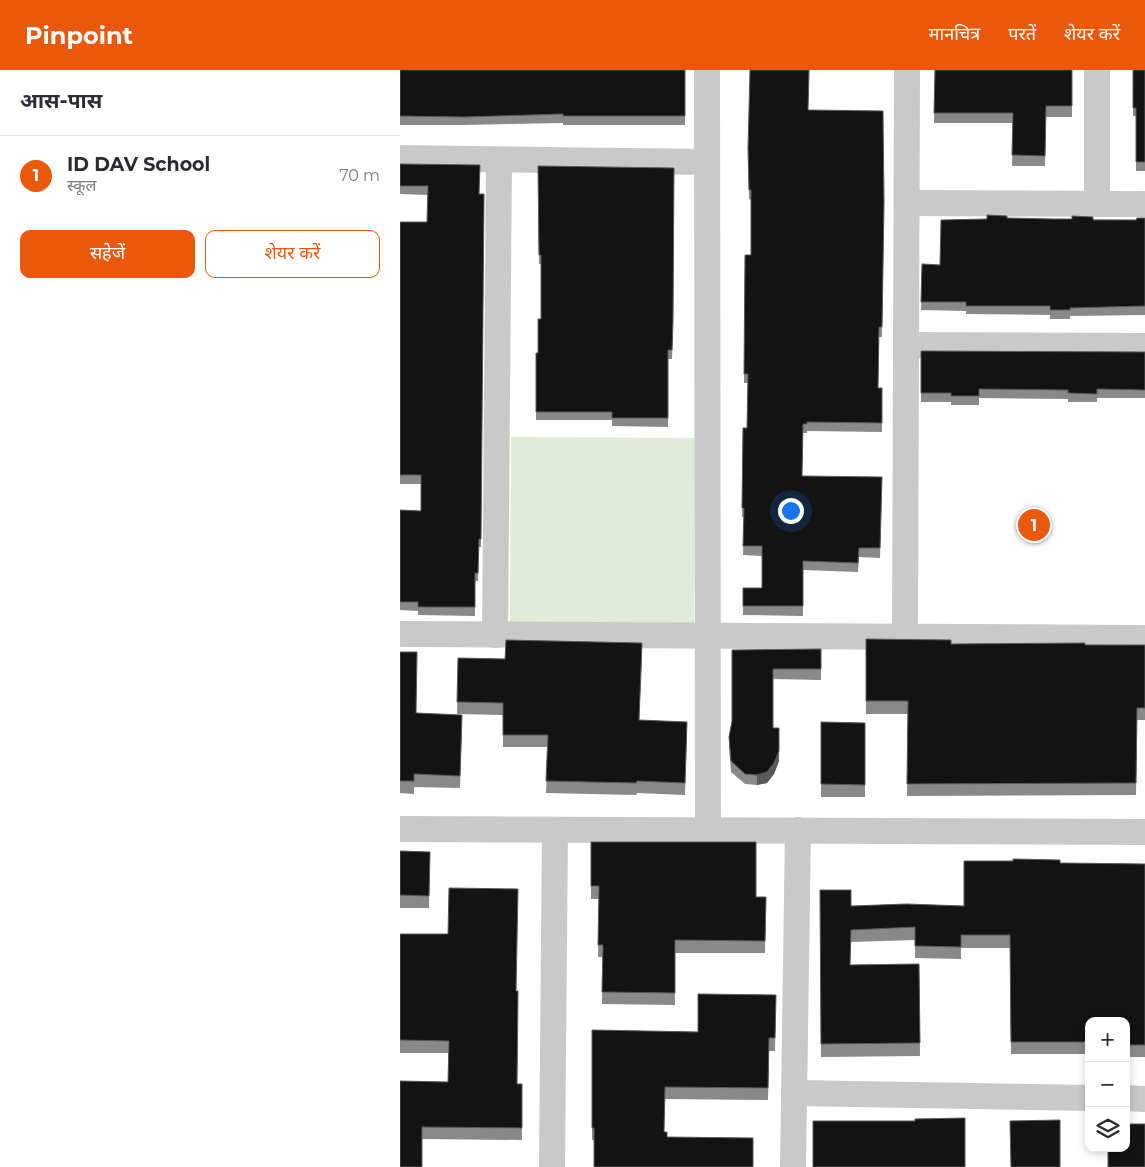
<!DOCTYPE html>
<html lang="hi">
<head>
<meta charset="utf-8">
<style>
	:root { --surface:#fff; --page:#f2f2f3; --text:#2b2b33; --muted:#7c7c81; --line:#e1e1e2; --accent:#ea580c }
	body { margin:0; font-family:Montserrat,"Noto Sans Devanagari",sans-serif; background:var(--page); color:var(--text) }
	.controls { position:absolute; right:15px; bottom:15px; display:grid; overflow:hidden; border-radius:10px; box-shadow:0 2px 8px #0003 }
	.controls button { width:45px; height:45px; display:grid; place-items:center; padding:0; border:0; border-bottom:1px solid var(--line); background:var(--surface); color:var(--text); font:25px sans-serif }
	.you { position:absolute; left:390px; top:440px; width:18px; height:18px; margin:-12px; border:4px solid #fff; border-radius:50%; background:#1a73e8; box-shadow:0 0 0 8px #1a73e833 }
	.badge { display:grid; place-items:center; width:32px; height:32px; border-radius:50%; background:var(--accent); color:#fff; font-size:16px; font-weight:700 }
	.pin { position:absolute; translate:-50% -50%; border:2px solid #fff; box-shadow:0 1px 5px #0006 }
	.list { margin:0; padding:0; list-style:none }
	h2 { display:flex; justify-content:space-between; align-items:center; height:65px; margin:0; padding:0 20px; font-size:21px }
	h2 small { font-size:16px; font-weight:400; color:var(--muted) }
	.list li { display:grid; grid-template-columns:32px 1fr auto; gap:15px; align-items:center; box-sizing:border-box; height:80px; padding:0 20px; border-top:1px solid var(--line) }
	.list b { display:block; font-size:19px; white-space:nowrap }
	.list p { margin:0; font-size:16px; white-space:nowrap; color:var(--muted) }
	.list em { font-size:16px; font-style:normal; color:var(--muted) }
	.actions { display:flex; gap:10px; padding:15px 20px }
	.actions a { flex:1; padding:11px 0; border:1px solid var(--accent); border-radius:10px; text-align:center; font-size:18px; color:var(--accent) }
	.actions .main { background:var(--accent); color:#fff }
	.icon { flex:none; width:28px; height:28px; fill:none; stroke:currentColor; stroke-width:2; stroke-linecap:round; stroke-linejoin:round }
	.map { position:relative; flex:none; width:745px; height:1097px; overflow:hidden }
	header { display:flex; align-items:center; gap:30px; box-sizing:border-box; height:70px; padding:0 25px; background:var(--accent); color:#fff }
	header strong { font-size:24px }
	nav { display:flex; gap:28px; margin-inline-start:auto; font-size:18px }
	main { display:flex }
	aside { flex:1; background:var(--surface) }
	.map>svg:first-child { display:block }
</style>
</head>
<body>
<header>
<strong>Pinpoint</strong>
<nav><a>मानचित्र</a><a>परतें</a><a>शेयर करें</a></nav>
</header>
<main>
<aside>
<h2>आस-पास<small></small></h2>
<ul class="list">
<li><span class="badge">1</span><div><b>ID DAV School</b><p>स्कूल</p></div><em>70 m</em></li>
</ul>
<div class="actions"><a class="main">सहेजें</a><a>शेयर करें</a></div>
</aside>
<div class="map">
<svg width="745" height="1097" viewBox="0 0 745 1097">
	<rect width="100%" height="100%" fill="#fff"/>
	<path fill="#e1ebd8" d="M 111,367 L 295,368 L 294,553 L 110,552 Z"/>
	<g fill="none" stroke-linecap="round" stroke-linejoin="round">
		<g stroke="#c9c9c9" stroke-width="26">
			<path d="M 307,0 L 308,760"/>
			<path d="M 697,0 L 697,134"/>
			<path d="M 0,88 L 307,92"/>
			<path d="M 507,133 L 745,134"/>
			<path d="M 506,275 L 745,276"/>
			<path d="M 0,564 L 745,568"/>
			<path d="M 95,565 L 99,90"/>
			<path d="M 505,567 L 507,0"/>
			<path d="M 0,759 L 745,762"/>
			<path d="M 394,1023 L 689,1028"/>
			<path d="M 726,1028 L 745,1029"/>
			<path d="M 152,1097 L 155,760"/>
			<path d="M 393,1097 L 398,760"/>
		</g>
	</g>
	<g fill="#898989">
		<path d="M 0,0 L 285,0 L 285,55 L 163,55 L 163,53 L 64,55 L 0,55 Z"/>
		<path d="M 535,0 L 672,0 L 672,47 L 646,47 L 645,96 L 612,96 L 613,53 L 534,53 Z"/>
		<path d="M 733,0 L 745,0 L 745,101 L 736,101 L 736,46 L 733,46 Z"/>
		<path d="M 408,40 L 484,142 L 482,267 L 479,267 L 478,318 L 482,318 L 482,362 L 407,361 L 407,363 L 403,363 L 402,406 L 482,416 L 480,488 L 459,487 L 458,502 L 403,500 L 403,546 L 343,545 L 343,518 L 362,518 L 362,486 L 343,485 L 344,447 L 342,447 L 343,358 L 347,358 L 348,313 L 344,313 L 344,304 L 351,185 L 351,130 L 349,129 L 348,78 Z"/>
		<path d="M 0,94 L 80,124 L 84,124 L 81,477 L 79,477 L 78,511 L 75,511 L 75,546 L 18,545 L 18,541 L 0,540 L 0,440 L 21,441 L 21,414 L 0,414 L 0,152 L 27,152 L 28,125 L 0,124 Z"/>
		<path d="M 138,96 L 273,260 L 272,289 L 268,289 L 268,357 L 212,356 L 212,350 L 136,350 L 136,283 L 138,283 L 141,249 L 141,194 L 139,194 Z"/>
		<path d="M 607,148 L 736,150 L 745,148 L 745,245 L 670,246 L 670,249 L 650,249 L 650,245 L 566,244 L 566,241 L 521,240 L 522,194 L 540,195 L 587,149 Z"/>
		<path d="M 521,281 L 745,282 L 745,328 L 697,328 L 697,332 L 668,332 L 668,329 L 579,328 L 579,335 L 551,335 L 551,332 L 521,332 Z"/>
		<path d="M 466,569 L 551,574 L 745,575 L 745,650 L 737,650 L 736,725 L 507,726 L 508,644 L 466,644 Z"/>
		<path d="M 421,579 L 421,610 L 373,609 L 373,658 L 379,691 L 374,704 L 367,713 L 357,715 L 345,714 L 331,702 L 329,677 L 329,667 L 332,651 L 332,580 Z"/>
		<path d="M 0,582 L 16,643 L 62,657 L 60,718 L 14,717 L 14,724 L 0,723 Z"/>
		<path d="M 242,585 L 239,650 L 287,664 L 285,725 L 237,723 L 236,725 L 146,723 L 148,677 L 103,677 L 103,645 L 57,644 L 58,588 L 105,589 Z"/>
		<path d="M 421,652 L 465,653 L 465,727 L 421,727 Z"/>
		<path d="M 191,772 L 356,827 L 366,827 L 365,883 L 275,883 L 275,935 L 202,934 L 203,887 L 198,887 L 199,829 L 191,829 Z"/>
		<path d="M 0,781 L 30,782 L 29,838 L 0,838 Z"/>
		<path d="M 660,793 L 745,794 L 745,987 L 726,987 L 726,951 L 689,951 L 689,984 L 611,984 L 610,878 L 561,878 L 561,889 L 515,888 L 515,870 L 451,872 L 450,895 L 519,894 L 520,986 L 421,987 L 420,820 L 451,836 L 564,836 Z"/>
		<path d="M 0,864 L 116,921 L 117,1014 L 122,1014 L 122,1070 L 22,1069 L 0,1097 L 48,1012 L 48,983 L 0,983 Z"/>
		<path d="M 376,925 L 375,981 L 369,981 L 368,1030 L 265,1029 L 194,1070 L 192,1070 L 192,960 L 298,962 Z"/>
	</g>
	<path fill="#5a5a5a" d="M 379,658 L 379,691 L 374,704 L 367,713 L 357,715 L 357,705 Z"/>
	<g fill="#131313" stroke="#5a5a5a">
		<path d="M 0,0 L 285,0 L 285,46 L 163,46 L 163,44 L 64,47 L 0,46 Z"/>
		<path d="M 350,0 L 409,0 L 408,40 L 483,41 L 484,133 L 482,257 L 479,257 L 478,318 L 482,318 L 482,353 L 407,352 L 407,354 L 403,354 L 402,406 L 482,407 L 480,478 L 459,478 L 458,493 L 403,491 L 403,536 L 343,536 L 343,518 L 362,518 L 362,476 L 343,476 L 344,438 L 342,438 L 343,358 L 347,358 L 348,304 L 344,304 L 345,185 L 351,185 L 351,120 L 349,120 L 348,78 Z"/>
		<path d="M 535,0 L 672,0 L 672,36 L 646,36 L 645,86 L 612,85 L 613,43 L 534,43 Z"/>
		<path d="M 733,0 L 745,0 L 745,92 L 736,92 L 736,38 L 733,38 Z"/>
		<path d="M 0,94 L 80,95 L 79,124 L 84,124 L 81,469 L 79,469 L 78,503 L 75,503 L 75,537 L 18,537 L 18,532 L 0,532 L 0,440 L 21,441 L 21,405 L 0,405 L 0,152 L 27,152 L 28,116 L 0,116 Z"/>
		<path d="M 138,96 L 274,98 L 273,251 L 272,280 L 268,280 L 268,348 L 212,348 L 212,342 L 136,342 L 136,283 L 138,283 L 138,249 L 141,249 L 141,185 L 139,185 Z"/>
		<path d="M 587,145 L 607,146 L 607,148 L 652,149 L 672,149 L 672,146 L 693,147 L 693,150 L 736,150 L 737,148 L 745,148 L 745,236 L 670,238 L 670,240 L 650,240 L 650,236 L 566,236 L 566,232 L 521,232 L 522,194 L 540,195 L 541,150 L 587,149 Z"/>
		<path d="M 521,281 L 745,282 L 745,320 L 697,319 L 697,324 L 668,323 L 668,320 L 579,319 L 579,326 L 551,326 L 551,323 L 521,323 Z"/>
		<path d="M 466,569 L 551,570 L 551,574 L 685,573 L 685,575 L 745,575 L 745,638 L 737,638 L 736,713 L 507,714 L 508,631 L 466,631 Z"/>
		<path d="M 106,570 L 242,573 L 239,650 L 287,652 L 285,713 L 237,711 L 236,713 L 146,711 L 148,665 L 103,665 L 103,633 L 57,632 L 58,588 L 105,589 Z"/>
		<path d="M 421,579 L 421,599 L 373,599 L 373,658 L 379,658 L 379,681 L 374,693 L 367,702 L 357,705 L 345,704 L 331,691 L 329,667 L 332,651 L 332,580 Z"/>
		<path d="M 0,582 L 17,582 L 16,643 L 62,645 L 60,706 L 14,704 L 14,711 L 0,711 Z"/>
		<path d="M 421,652 L 465,653 L 465,715 L 421,714 Z"/>
		<path d="M 191,772 L 356,772 L 356,827 L 366,827 L 365,871 L 275,870 L 275,923 L 202,922 L 203,875 L 198,875 L 199,816 L 191,816 Z"/>
		<path d="M 0,781 L 30,782 L 29,826 L 0,825 Z"/>
		<path d="M 613,789 L 660,790 L 660,793 L 745,794 L 745,975 L 726,975 L 726,951 L 689,951 L 689,972 L 611,972 L 610,865 L 561,865 L 561,877 L 515,876 L 515,857 L 451,860 L 450,895 L 519,894 L 520,973 L 421,974 L 420,820 L 451,820 L 451,836 L 507,834 L 564,836 L 564,791 L 613,791 Z"/>
		<path d="M 49,818 L 118,819 L 116,921 L 118,921 L 117,1014 L 122,1014 L 122,1058 L 22,1057 L 22,1097 L 0,1097 L 0,1011 L 48,1012 L 49,971 L 0,970 L 0,864 L 48,864 Z"/>
		<path d="M 298,924 L 376,925 L 375,968 L 369,968 L 368,1018 L 265,1017 L 264,1062 L 267,1062 L 267,1067 L 353,1068 L 353,1097 L 194,1097 L 194,1058 L 192,1058 L 192,960 L 298,962 Z"/>
		<path d="M 565,1048 L 565,1097 L 413,1097 L 413,1051 L 515,1051 L 515,1049 Z"/>
		<path d="M 660,1050 L 660,1097 L 611,1097 L 610,1051 Z"/>
		<path d="M 726,1054 L 745,1054 L 745,1097 L 708,1097 L 708,1078 L 726,1078 Z"/>
	</g>
</svg>
<div class="controls">
<button>+</button>
<button>−</button>
<button><svg class="icon" aria-label="layers" viewBox="0 0 24 24"><path d="M12 4l9 5-9 5-9-5zM3 14l9 5 9-5"/></svg></button>
</div>
<div class="you"></div>
<div class="pin badge" style="left:634px;top:455px">1</div>
</div>
</main>
</body>
</html>
